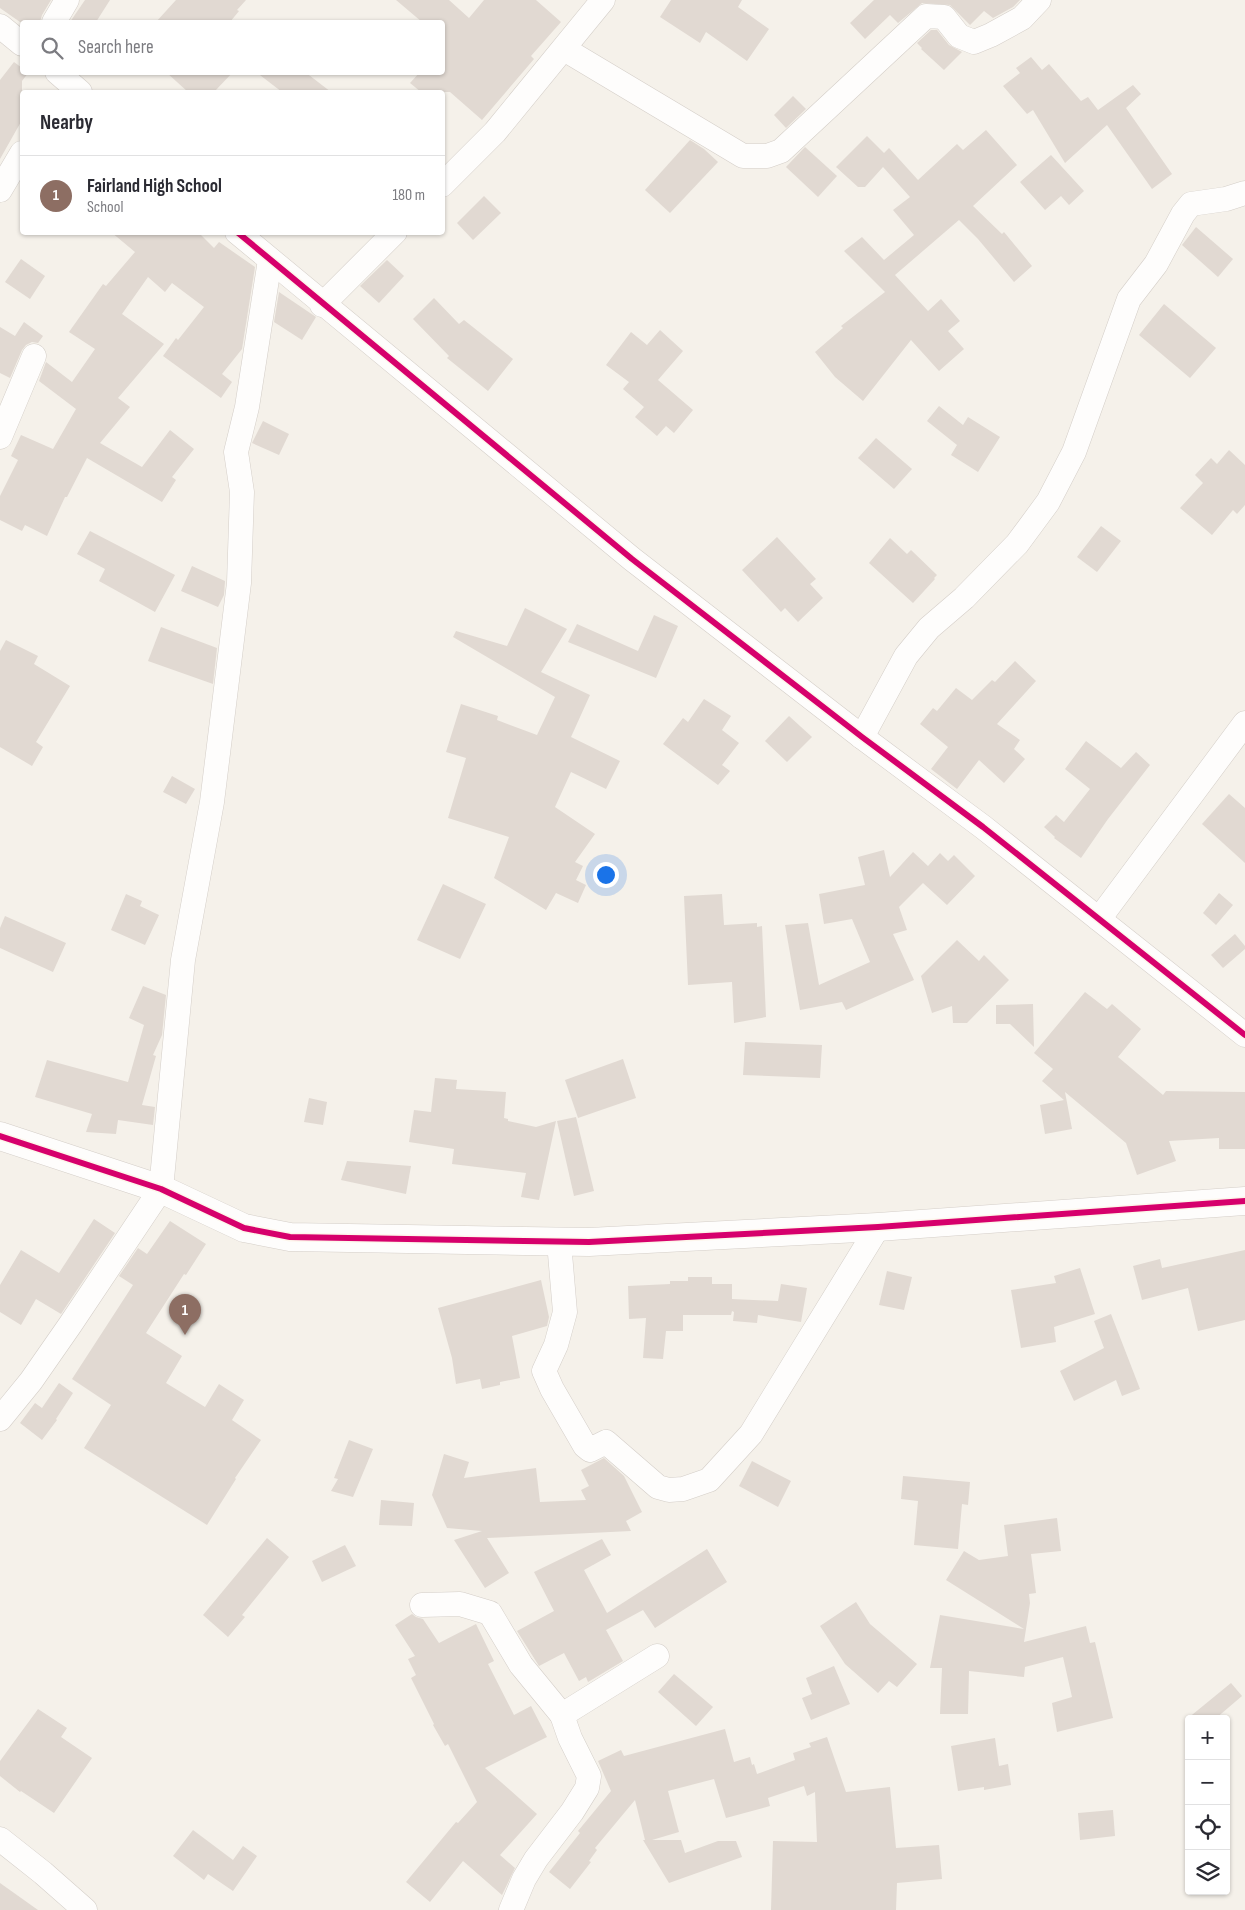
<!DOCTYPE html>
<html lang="en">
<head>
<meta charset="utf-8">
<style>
	:root { --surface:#fff; --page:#f2f2f3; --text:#2b2b33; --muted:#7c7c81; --line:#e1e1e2; --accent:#111827 }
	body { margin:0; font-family:"Sofia Sans Condensed",sans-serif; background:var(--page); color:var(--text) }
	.controls { position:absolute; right:15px; bottom:15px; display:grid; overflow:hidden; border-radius:5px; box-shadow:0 1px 4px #0004 }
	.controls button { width:45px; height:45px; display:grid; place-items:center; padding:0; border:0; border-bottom:1px solid var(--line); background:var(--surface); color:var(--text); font:25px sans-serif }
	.you { position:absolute; left:605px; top:874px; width:18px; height:18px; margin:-12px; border:4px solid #fff; border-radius:50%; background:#1a73e8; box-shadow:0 0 0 8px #1a73e833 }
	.badge { display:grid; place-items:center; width:32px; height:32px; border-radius:50%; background:var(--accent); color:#fff; font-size:16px; font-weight:700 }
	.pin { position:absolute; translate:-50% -41px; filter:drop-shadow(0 1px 2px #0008) }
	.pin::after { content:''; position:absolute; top:26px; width:18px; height:15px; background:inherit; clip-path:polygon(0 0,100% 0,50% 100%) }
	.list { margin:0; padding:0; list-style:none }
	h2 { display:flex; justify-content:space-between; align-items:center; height:65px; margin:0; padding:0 20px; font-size:21px }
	h2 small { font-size:16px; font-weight:400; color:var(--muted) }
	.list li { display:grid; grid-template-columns:32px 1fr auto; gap:15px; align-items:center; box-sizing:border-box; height:80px; padding:0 20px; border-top:1px solid var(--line) }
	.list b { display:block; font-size:19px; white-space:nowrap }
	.list p { margin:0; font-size:16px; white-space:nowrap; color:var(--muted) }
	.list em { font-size:16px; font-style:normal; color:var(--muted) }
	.icon { flex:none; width:28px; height:28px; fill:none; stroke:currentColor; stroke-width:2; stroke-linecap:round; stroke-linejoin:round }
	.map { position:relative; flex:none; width:1245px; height:1910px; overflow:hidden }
	.search { position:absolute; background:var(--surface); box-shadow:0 1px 4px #0004; left:20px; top:20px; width:425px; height:55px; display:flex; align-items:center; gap:12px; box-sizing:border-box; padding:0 18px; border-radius:5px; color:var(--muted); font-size:19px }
	.panel { position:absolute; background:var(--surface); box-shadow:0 1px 4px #0004; left:20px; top:90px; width:425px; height:145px; border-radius:5px }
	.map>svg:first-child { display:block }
</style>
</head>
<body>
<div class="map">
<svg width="1245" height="1910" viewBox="0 0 1245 1910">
	<rect width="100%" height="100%" fill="#f5f1ea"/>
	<g fill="#e1d9d2">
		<path d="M 0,0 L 51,0 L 42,15 L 40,22 L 20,22 L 0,8 Z"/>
		<path d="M 85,0 L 110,0 L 96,22 L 70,22 Z"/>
		<path d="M 176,0 L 246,0 L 237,10 L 239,11 L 230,22 L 156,22 Z"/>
		<path d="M 396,0 L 449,0 L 469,18 L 484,0 L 536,0 L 561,22 L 531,56 L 534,59 L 482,120 L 450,92 L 421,92 L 410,83 L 420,72 L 442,72 L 442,22 L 422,22 Z"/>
		<path d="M 671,0 L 742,0 L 738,7 L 769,29 L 747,61 L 706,32 L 700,43 L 660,17 Z"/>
		<path d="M 874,0 L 1020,0 L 1013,7 L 993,18 L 984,11 L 970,25 L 950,5 L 922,3 L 898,23 L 890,15 L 865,39 L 850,23 Z"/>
		<path d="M 931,30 L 937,30 L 949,45 L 962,52 L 944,70 L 921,49 L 922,48 L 917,43 Z"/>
		<path d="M 1031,57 L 1042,70 L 1049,64 L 1081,101 L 1088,97 L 1098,110 L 1133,85 L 1141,94 L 1126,108 L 1172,174 L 1152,189 L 1107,125 L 1065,163 L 1033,110 L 1027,114 L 1003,86 L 1020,73 L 1016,68 Z"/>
		<path d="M 14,62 L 22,68 L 22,72 L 28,73 L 22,81 L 22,120 L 0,159 L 0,80 Z"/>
		<path d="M 166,72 L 233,72 L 214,92 L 188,92 Z"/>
		<path d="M 256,72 L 305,72 L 331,92 L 282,92 Z"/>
		<path d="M 793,96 L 806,109 L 786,128 L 774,115 Z"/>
		<path d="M 986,130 L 1017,165 L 973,206 L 1002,234 L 1004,232 L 1032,266 L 1014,282 L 978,239 L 959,220 L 895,275 L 928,311 L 941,299 L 960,321 L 948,331 L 964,349 L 939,371 L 911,340 L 863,401 L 835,377 L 815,352 L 843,328 L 841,326 L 885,292 L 844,251 L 862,237 L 884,260 L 914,235 L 893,210 L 910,197 L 883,167 L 865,187 L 858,187 L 836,167 L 867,136 L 884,153 L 889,148 L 918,180 L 957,144 L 963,150 Z"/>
		<path d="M 690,140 L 704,149 L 718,162 L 670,213 L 645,190 Z"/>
		<path d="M 805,147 L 837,176 L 818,197 L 786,167 Z"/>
		<path d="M 1051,155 L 1084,191 L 1069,205 L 1061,196 L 1045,210 L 1020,182 Z"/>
		<path d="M 484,196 L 501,213 L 473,240 L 457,223 Z"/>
		<path d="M 1196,227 L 1233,259 L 1218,277 L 1182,245 Z"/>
		<path d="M 111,232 L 198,232 L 214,248 L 219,242 L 255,267 L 242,349 L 222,374 L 232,382 L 221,398 L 163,356 L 176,338 L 178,340 L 204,307 L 172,283 L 165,292 L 148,277 L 122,314 L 164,344 L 118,398 L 130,407 L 100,443 L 142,467 L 170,430 L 194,449 L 172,477 L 176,480 L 162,502 L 87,458 L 67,497 L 65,497 L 47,536 L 25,525 L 22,531 L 0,520 L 0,496 L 18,460 L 11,456 L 21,435 L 53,449 L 76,409 L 39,381 L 46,362 L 72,382 L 95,349 L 69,332 L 103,284 L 106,286 L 135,252 Z"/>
		<path d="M 21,259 L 45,276 L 30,299 L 5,282 Z"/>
		<path d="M 387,260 L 404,276 L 379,303 L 360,286 Z"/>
		<path d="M 279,292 L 316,317 L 302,340 L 274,322 Z"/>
		<path d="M 434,298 L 459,324 L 464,320 L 513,359 L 488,391 L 447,358 L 449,356 L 413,319 Z"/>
		<path d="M 1164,304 L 1216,348 L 1190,378 L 1139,335 Z"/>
		<path d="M 24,322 L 43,336 L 38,343 L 32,342 L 26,345 L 22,350 L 10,378 L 0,373 L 0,327 L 15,336 Z"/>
		<path d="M 660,330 L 683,351 L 658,380 L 693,410 L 674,433 L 666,426 L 657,436 L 635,417 L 644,407 L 623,389 L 629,382 L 606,365 L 631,332 L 647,345 Z"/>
		<path d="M 939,406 L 963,425 L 968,417 L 1000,437 L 978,472 L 951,455 L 957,445 L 927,421 Z"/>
		<path d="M 263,421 L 289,434 L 279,455 L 252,443 Z"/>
		<path d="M 876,438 L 912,469 L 894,489 L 858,458 Z"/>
		<path d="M 1229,450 L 1245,465 L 1245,505 L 1237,514 L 1233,510 L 1212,535 L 1180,508 L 1203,483 L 1195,475 L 1211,458 L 1217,464 Z"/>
		<path d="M 1101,526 L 1121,541 L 1097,572 L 1077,557 Z"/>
		<path d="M 90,531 L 175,575 L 155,612 L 99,581 L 105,569 L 77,554 Z"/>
		<path d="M 777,537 L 816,579 L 810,584 L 823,598 L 798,622 L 785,608 L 781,612 L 742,570 Z"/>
		<path d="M 890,538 L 907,554 L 911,550 L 937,575 L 934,578 L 935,579 L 913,603 L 869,563 Z"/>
		<path d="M 192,566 L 225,581 L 224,595 L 218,607 L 181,591 Z"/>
		<path d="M 525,608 L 567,629 L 541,672 L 590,695 L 571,737 L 620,761 L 606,789 L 571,772 L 555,807 L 595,834 L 575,862 L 583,866 L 576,880 L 586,885 L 578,903 L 556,893 L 546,910 L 494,878 L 509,837 L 448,818 L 466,758 L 446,752 L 461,704 L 498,716 L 497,720 L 537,735 L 555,697 L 453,637 L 456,631 L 507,646 Z"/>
		<path d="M 654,615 L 678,626 L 656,678 L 568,642 L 577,624 L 638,651 Z"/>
		<path d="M 161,627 L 217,648 L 213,684 L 148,661 Z"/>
		<path d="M 6,640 L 38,656 L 34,664 L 70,686 L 36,742 L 43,747 L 32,766 L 0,747 L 0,651 Z"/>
		<path d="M 1015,661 L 1036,681 L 997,724 L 1020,740 L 1014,749 L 1025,759 L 1004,783 L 979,760 L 957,789 L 931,769 L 948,747 L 920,724 L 933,708 L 937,711 L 956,688 L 972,700 L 992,680 L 995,682 Z"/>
		<path d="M 704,699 L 731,716 L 722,730 L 739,743 L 722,765 L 730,771 L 718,785 L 663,744 L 683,718 L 688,722 Z"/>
		<path d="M 789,716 L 812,737 L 787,762 L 765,741 Z"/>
		<path d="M 1086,741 L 1121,768 L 1136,752 L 1150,765 L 1108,819 L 1081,858 L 1054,838 L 1055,837 L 1044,827 L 1056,815 L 1064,822 L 1090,789 L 1065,769 Z"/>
		<path d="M 172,776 L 195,789 L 186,804 L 163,792 Z"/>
		<path d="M 1229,794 L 1245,808 L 1245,863 L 1202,824 Z"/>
		<path d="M 884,850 L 890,877 L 913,852 L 928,866 L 940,853 L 948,861 L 954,855 L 975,876 L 947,905 L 923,883 L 899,907 L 907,930 L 893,934 L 914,980 L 846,1010 L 842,1002 L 800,1010 L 785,925 L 808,923 L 819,985 L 870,962 L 852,919 L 824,924 L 819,894 L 865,885 L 858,857 Z"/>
		<path d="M 443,884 L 486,904 L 460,959 L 417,940 Z"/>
		<path d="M 1219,893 L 1233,905 L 1216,925 L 1203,913 Z"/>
		<path d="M 126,894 L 142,901 L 140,906 L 159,915 L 145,945 L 111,930 Z"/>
		<path d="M 722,894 L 724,925 L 757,923 L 757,927 L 762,926 L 766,1017 L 734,1023 L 732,982 L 688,985 L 684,896 Z"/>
		<path d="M 5,916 L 66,943 L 53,972 L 0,948 L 0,928 Z"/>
		<path d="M 1235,934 L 1245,946 L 1245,949 L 1223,968 L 1211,955 Z"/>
		<path d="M 957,940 L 979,961 L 984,955 L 1009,980 L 967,1023 L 953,1023 L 952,1006 L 932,1013 L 921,976 Z"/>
		<path d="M 143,986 L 166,995 L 162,1035 L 153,1055 L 156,1056 L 142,1105 L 155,1107 L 153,1125 L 118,1120 L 116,1134 L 86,1132 L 92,1114 L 35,1097 L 47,1060 L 128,1082 L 144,1025 L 129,1018 Z"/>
		<path d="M 1085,992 L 1107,1009 L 1112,1004 L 1141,1029 L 1118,1057 L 1163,1095 L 1166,1091 L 1245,1092 L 1245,1149 L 1219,1149 L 1219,1138 L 1169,1141 L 1176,1161 L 1137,1175 L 1126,1143 L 1065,1092 L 1072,1129 L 1045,1134 L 1040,1105 L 1064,1100 L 1042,1081 L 1053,1069 L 1034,1053 Z"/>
		<path d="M 1033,1004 L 1034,1047 L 1010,1024 L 996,1024 L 996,1005 Z"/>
		<path d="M 745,1042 L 822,1045 L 820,1078 L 743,1075 Z"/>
		<path d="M 623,1059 L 636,1098 L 578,1118 L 565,1080 Z"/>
		<path d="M 435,1078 L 457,1080 L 456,1089 L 506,1092 L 504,1118 L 508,1119 L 508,1121 L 536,1127 L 556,1121 L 539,1200 L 521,1197 L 526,1173 L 452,1164 L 454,1149 L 409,1142 L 414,1110 L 431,1112 Z"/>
		<path d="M 309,1098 L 327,1102 L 323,1125 L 304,1122 Z"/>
		<path d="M 576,1117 L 594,1191 L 574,1196 L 557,1121 Z"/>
		<path d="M 347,1161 L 411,1166 L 406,1194 L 341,1180 Z"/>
		<path d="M 94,1219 L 115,1233 L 61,1314 L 36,1299 L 21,1325 L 0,1312 L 0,1285 L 21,1250 L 59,1273 Z"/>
		<path d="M 170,1221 L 206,1244 L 186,1275 L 184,1274 L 146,1333 L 182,1356 L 166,1383 L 205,1407 L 219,1384 L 244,1400 L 232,1420 L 261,1440 L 235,1478 L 236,1479 L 207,1525 L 84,1448 L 111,1405 L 72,1379 L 133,1285 L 119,1276 L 138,1248 L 147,1254 Z"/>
		<path d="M 1245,1250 L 1245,1320 L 1198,1331 L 1188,1288 L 1142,1300 L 1133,1266 L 1160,1259 L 1162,1268 Z"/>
		<path d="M 1080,1268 L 1095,1314 L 1054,1327 L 1056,1342 L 1021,1348 L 1011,1290 L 1056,1283 L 1054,1276 Z"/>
		<path d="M 887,1271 L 912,1277 L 904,1310 L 879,1305 Z"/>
		<path d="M 688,1277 L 712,1277 L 712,1284 L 732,1284 L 732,1299 L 778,1301 L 781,1284 L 807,1288 L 801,1322 L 758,1315 L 757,1323 L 733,1321 L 734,1312 L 732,1311 L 731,1315 L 683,1315 L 683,1331 L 666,1331 L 663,1359 L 643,1358 L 646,1318 L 629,1319 L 628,1286 L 670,1284 L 670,1281 L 688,1281 Z"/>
		<path d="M 541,1280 L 549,1317 L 547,1326 L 512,1336 L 520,1378 L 500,1382 L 500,1385 L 482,1389 L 480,1379 L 456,1384 L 452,1358 L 438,1308 Z"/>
		<path d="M 1111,1314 L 1140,1389 L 1122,1396 L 1116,1380 L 1074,1401 L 1060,1371 L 1104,1348 L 1094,1321 Z"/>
		<path d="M 59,1383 L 73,1393 L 56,1419 L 57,1420 L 42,1440 L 20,1423 L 35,1403 L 42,1408 Z"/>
		<path d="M 349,1440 L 373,1449 L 353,1497 L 331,1491 L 338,1479 L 334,1478 Z"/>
		<path d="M 444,1454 L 469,1462 L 464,1478 L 536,1468 L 540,1502 L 586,1500 L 581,1490 L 589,1486 L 581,1470 L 604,1458 L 624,1476 L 642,1512 L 626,1521 L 631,1531 L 487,1538 L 509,1573 L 485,1588 L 454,1540 L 482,1531 L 447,1528 L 432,1495 Z"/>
		<path d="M 752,1461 L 791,1481 L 778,1507 L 739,1486 Z"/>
		<path d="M 903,1476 L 970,1482 L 968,1505 L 962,1504 L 958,1549 L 914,1545 L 918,1501 L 901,1499 Z"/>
		<path d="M 381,1500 L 414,1503 L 412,1526 L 379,1525 Z"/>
		<path d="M 1057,1518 L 1061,1551 L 1031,1554 L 1036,1593 L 1029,1594 L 1030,1603 L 1024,1642 L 1086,1626 L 1090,1643 L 1095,1642 L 1113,1718 L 1057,1732 L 1052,1703 L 1072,1697 L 1063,1657 L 1025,1667 L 1024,1677 L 969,1671 L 968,1714 L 940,1714 L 942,1668 L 930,1668 L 940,1615 L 1024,1629 L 946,1580 L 964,1551 L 979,1560 L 1008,1556 L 1004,1525 Z"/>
		<path d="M 267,1538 L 289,1557 L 242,1615 L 245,1617 L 228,1637 L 203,1615 Z"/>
		<path d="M 602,1539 L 611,1555 L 584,1570 L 607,1613 L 707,1549 L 727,1582 L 655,1628 L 643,1610 L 606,1630 L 623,1661 L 588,1682 L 586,1677 L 579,1681 L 564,1653 L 539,1666 L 517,1631 L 554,1611 L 534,1572 Z"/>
		<path d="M 345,1545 L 356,1566 L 322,1582 L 312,1561 Z"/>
		<path d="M 856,1602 L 870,1624 L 917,1664 L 897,1687 L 889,1681 L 878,1693 L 845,1664 L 820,1626 Z"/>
		<path d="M 412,1614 L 416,1617 L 423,1619 L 439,1643 L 476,1624 L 494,1661 L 488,1664 L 514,1715 L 531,1706 L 547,1737 L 485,1768 L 537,1814 L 500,1855 L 515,1868 L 502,1895 L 463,1861 L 430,1902 L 406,1882 L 456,1822 L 458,1823 L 477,1802 L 448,1744 L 445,1746 L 433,1725 L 434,1724 L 411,1678 L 416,1675 L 408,1659 L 415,1656 L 395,1625 Z"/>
		<path d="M 834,1666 L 850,1704 L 811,1720 L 802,1698 L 812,1694 L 806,1678 Z"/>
		<path d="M 674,1674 L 713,1707 L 696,1726 L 658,1692 Z"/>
		<path d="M 1231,1683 L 1242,1696 L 1215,1719 L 1187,1719 Z"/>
		<path d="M 38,1709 L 67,1728 L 61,1737 L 92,1758 L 54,1813 L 21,1791 L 20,1792 L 0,1776 L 0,1761 Z"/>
		<path d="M 725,1729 L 734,1762 L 750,1757 L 752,1765 L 754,1764 L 757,1774 L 795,1760 L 793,1753 L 811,1747 L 809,1743 L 827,1737 L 846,1792 L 890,1787 L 896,1848 L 939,1845 L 942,1879 L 897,1883 L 896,1910 L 771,1910 L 773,1841 L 817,1842 L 815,1792 L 807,1796 L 804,1786 L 768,1798 L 770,1806 L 726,1818 L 714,1779 L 668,1791 L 679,1832 L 652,1840 L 681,1840 L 685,1853 L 718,1841 L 736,1841 L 742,1857 L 669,1883 L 643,1840 L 645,1840 L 635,1800 L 595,1848 L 597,1850 L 589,1861 L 591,1862 L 570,1889 L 549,1872 L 580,1833 L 578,1831 L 611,1791 L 598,1761 L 621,1750 L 624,1756 Z"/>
		<path d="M 995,1738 L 999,1766 L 1008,1764 L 1011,1785 L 984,1790 L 984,1787 L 958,1791 L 951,1746 Z"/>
		<path d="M 1113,1810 L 1115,1836 L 1080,1840 L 1078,1813 Z"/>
		<path d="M 193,1830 L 233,1860 L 243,1846 L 257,1856 L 233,1891 L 208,1874 L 204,1880 L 173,1856 Z"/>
		<path d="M 0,1883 L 38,1910 L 0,1910 Z"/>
	</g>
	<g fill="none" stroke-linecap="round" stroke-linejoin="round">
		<g stroke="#d4cec8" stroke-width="25">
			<g id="minor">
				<path d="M 54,22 L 67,0"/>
				<path d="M 0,26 L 22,44"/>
				<path d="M 564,49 L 743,156 L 767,156 L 781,151 L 926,16 L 944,17 L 959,36 L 974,42 L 991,35 L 1022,18 L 1039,0"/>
				<path d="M 57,72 L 80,92"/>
				<path d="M 442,185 L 495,132 L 603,0"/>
				<path d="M 0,190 L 22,153"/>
				<path d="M 237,232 L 632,559 L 862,737 L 983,827 L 1245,1035"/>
				<path d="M 322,305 L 395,232"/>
				<path d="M 0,437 L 34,356"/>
				<path d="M 862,737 L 906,656 L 929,628 L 964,598 L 1017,544 L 1048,502 L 1074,452 L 1129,299 L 1156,264 L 1183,214 L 1191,204 L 1226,199 L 1245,193"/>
				<path d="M 1099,919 L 1245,723"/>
				<path d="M 559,1242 L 565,1312 L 556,1345 L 544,1371 L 552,1389 L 585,1446 L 590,1450 L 606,1442 L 658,1487 L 669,1490 L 683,1489 L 709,1480 L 751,1434 L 878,1227"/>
				<path d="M 0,1419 L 31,1381 L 70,1325 L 161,1189 L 183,960 L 212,802 L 239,583 L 242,492 L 236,452 L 247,407 L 270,260"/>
				<path d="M 422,1605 L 460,1604 L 490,1613 L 521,1665 L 562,1715"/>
				<path d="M 0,1839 L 43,1873 L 85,1910"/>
				<path d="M 511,1910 L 524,1879 L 536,1859 L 572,1812 L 587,1788 L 589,1776 L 570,1738 L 562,1715 L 657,1656"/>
			</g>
		</g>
		<g stroke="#d4cec8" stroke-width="29">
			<path id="tertiary" d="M 0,1136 L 161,1189 L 244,1228 L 290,1237 L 589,1242 L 878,1227 L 1245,1201"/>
		</g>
		<use href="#minor" stroke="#fefdfc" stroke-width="24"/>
		<use href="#tertiary" stroke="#fefdfc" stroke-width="28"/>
		<g stroke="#fdf6eb" stroke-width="9">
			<g id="cycleway">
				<path d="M 237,232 L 632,559 L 862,737 L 983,827 L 1245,1035"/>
				<path d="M 0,1136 L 161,1189 L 244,1228 L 290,1237 L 589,1242 L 878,1227 L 1245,1201"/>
			</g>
		</g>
		<use href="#cycleway" stroke="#d6006c" stroke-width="6"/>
	</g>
</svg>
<div class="controls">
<button>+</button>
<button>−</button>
<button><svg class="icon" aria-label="locate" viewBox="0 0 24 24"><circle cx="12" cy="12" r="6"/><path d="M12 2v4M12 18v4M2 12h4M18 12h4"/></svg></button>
<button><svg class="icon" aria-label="layers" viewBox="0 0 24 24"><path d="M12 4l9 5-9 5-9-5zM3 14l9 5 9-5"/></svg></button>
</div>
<div class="you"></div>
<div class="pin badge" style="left:185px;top:1335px;background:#8d6e63">1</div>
<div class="search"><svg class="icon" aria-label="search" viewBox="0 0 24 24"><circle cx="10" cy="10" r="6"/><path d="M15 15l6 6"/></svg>Search here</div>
<section class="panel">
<h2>Nearby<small></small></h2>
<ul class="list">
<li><span class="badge" style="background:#8d6e63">1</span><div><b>Fairland High School</b><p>School</p></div><em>180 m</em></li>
</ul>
</section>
</div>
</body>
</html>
